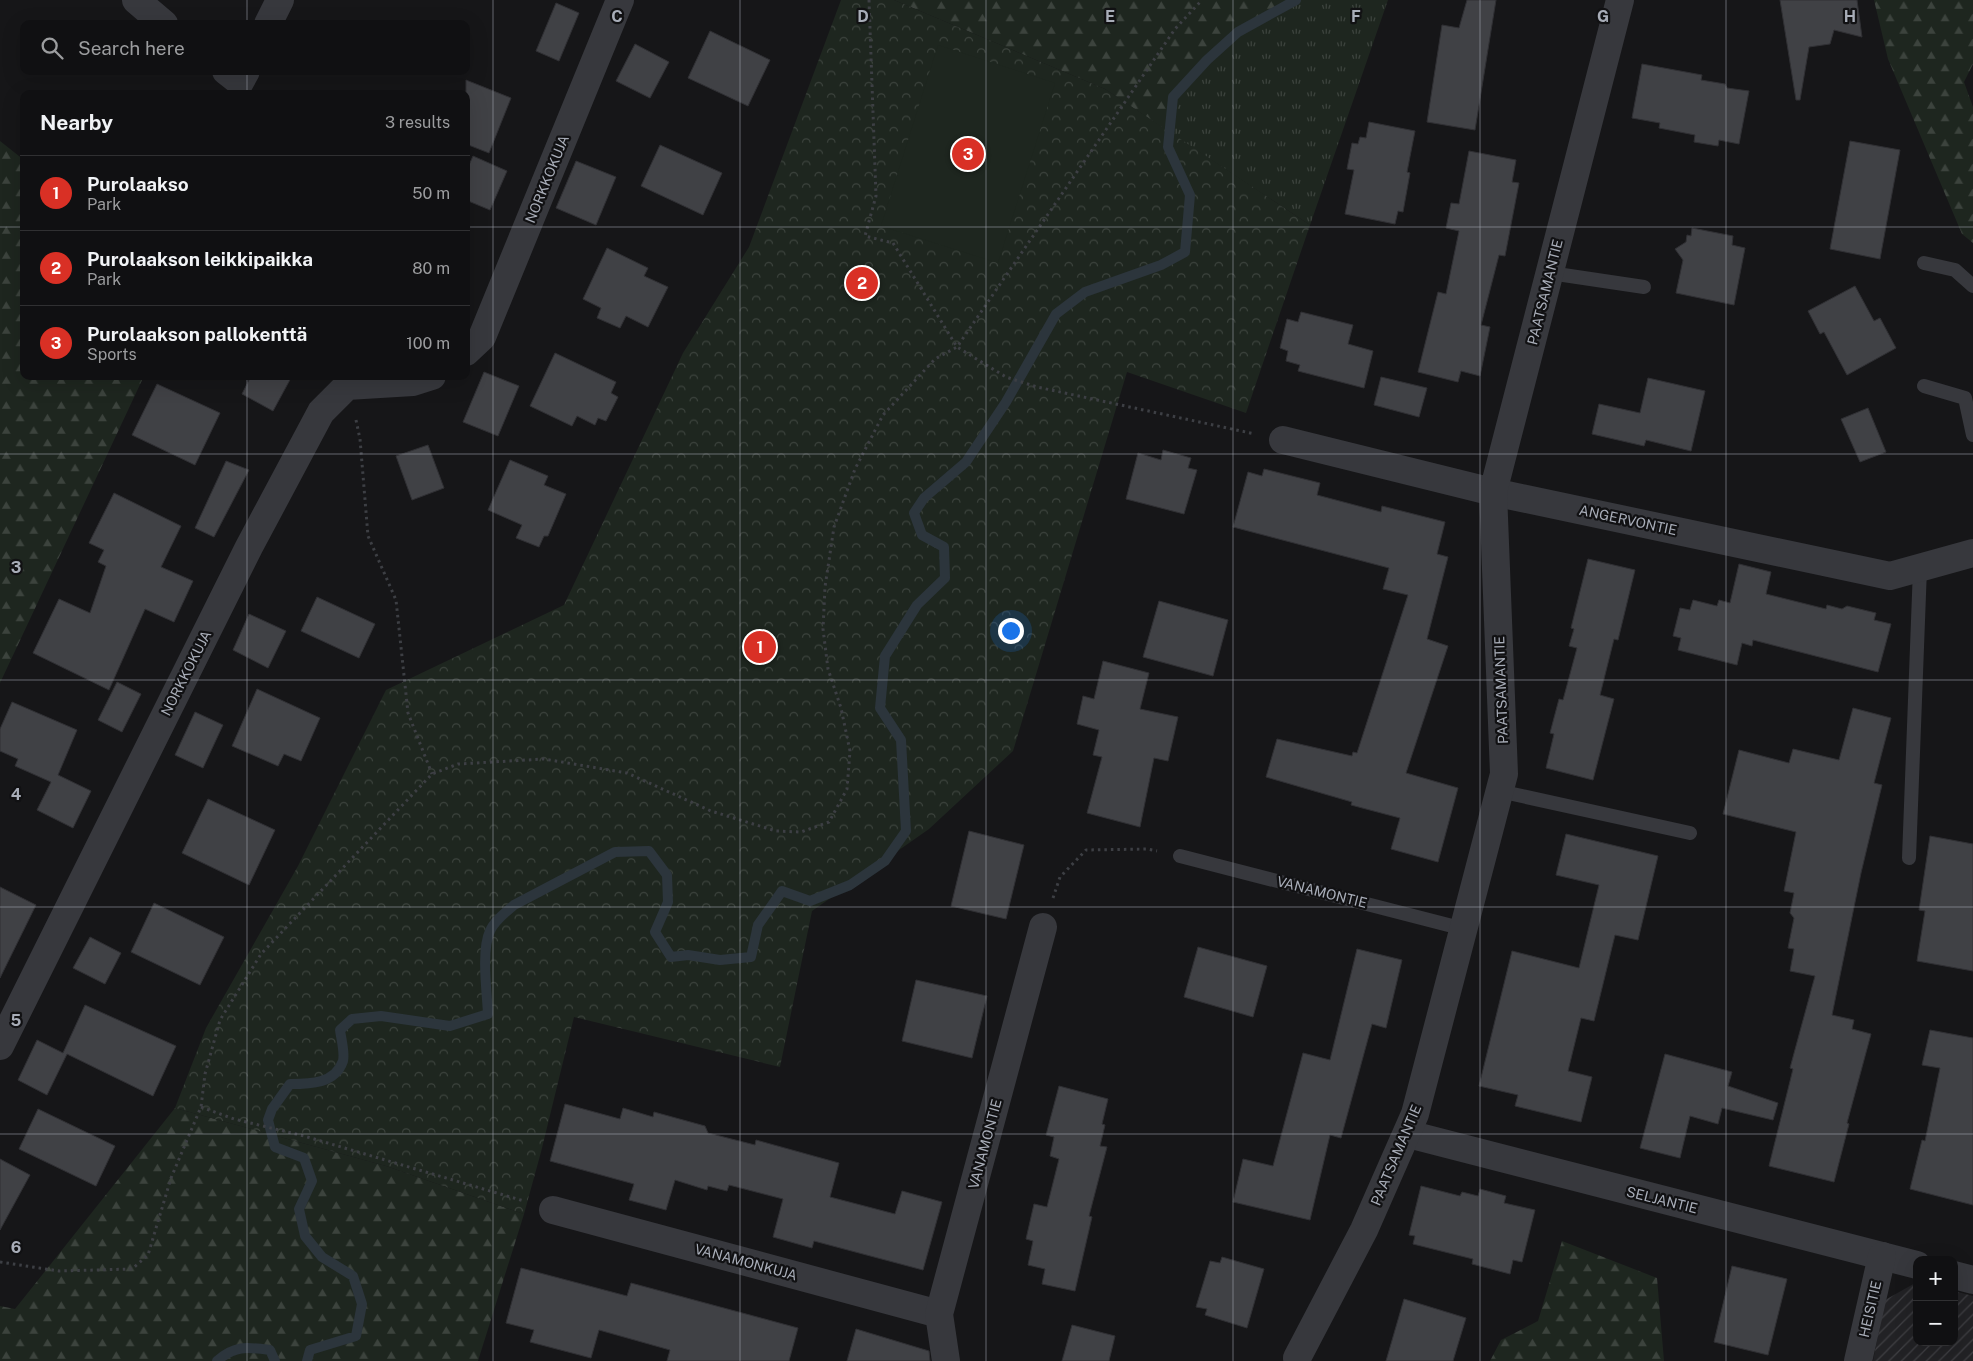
<!DOCTYPE html>
<html lang="en">
<head>
<meta charset="utf-8">
<style>
	:root { --surface:#101012; --page:#19191b; --text:#f1f3f6; --muted:#9c9d9f; --line:#303032; --accent:#d93025 }
	body { margin:0; font-family:"Public Sans",sans-serif; background:var(--page); color:var(--text) }
	.controls { position:absolute; right:15px; bottom:15px; display:grid; overflow:hidden; border-radius:10px; box-shadow:0 5px 20px #0002 }
	.controls button { width:45px; height:45px; display:grid; place-items:center; padding:0; border:0; border-bottom:1px solid var(--line); background:var(--surface); color:var(--text); font:25px sans-serif }
	.you { position:absolute; left:1010px; top:630px; width:18px; height:18px; margin:-12px; border:4px solid #fff; border-radius:50%; background:#1a73e8; box-shadow:0 0 0 8px #1a73e833 }
	.badge { display:grid; place-items:center; width:32px; height:32px; border-radius:50%; background:var(--accent); color:#fff; font-size:16px; font-weight:700 }
	.pin { position:absolute; translate:-50% -50%; border:2px solid #fff; box-shadow:0 1px 5px #0006 }
	.list { margin:0; padding:0; list-style:none }
	h2 { display:flex; justify-content:space-between; align-items:center; height:65px; margin:0; padding:0 20px; font-size:21px }
	h2 small { font-size:16px; font-weight:400; color:var(--muted) }
	.list li { display:grid; grid-template-columns:32px 1fr auto; gap:15px; align-items:center; box-sizing:border-box; height:75px; padding:0 20px; border-top:1px solid var(--line) }
	.list b { display:block; font-size:19px; white-space:nowrap }
	.list p { margin:0; font-size:16px; white-space:nowrap; color:var(--muted) }
	.list em { font-size:16px; font-style:normal; color:var(--muted) }
	.icon { flex:none; width:28px; height:28px; fill:none; stroke:currentColor; stroke-width:2; stroke-linecap:round; stroke-linejoin:round }
	.map { position:relative; flex:none; width:1973px; height:1361px; overflow:hidden }
	.search { position:absolute; background:var(--surface); box-shadow:0 5px 20px #0002; left:20px; top:20px; width:450px; height:55px; display:flex; align-items:center; gap:12px; box-sizing:border-box; padding:0 18px; border-radius:10px; color:var(--muted); font-size:19px }
	.panel { position:absolute; background:var(--surface); box-shadow:0 5px 20px #0002; left:20px; top:90px; width:450px; height:290px; border-radius:10px }
	.map>svg:first-child { display:block }
</style>
</head>
<body>
<div class="map">
<svg width="1973" height="1361" viewBox="0 0 1973 1361">
	<defs>
		<pattern id="industrial-furrows" width="10" height="10" patternUnits="userSpaceOnUse" patternTransform="scale(1.25)"><rect width="10" height="10" fill="#222225"/><path d="M-1 1l2-2M0 10L10 0M9 11l2-2" fill="none" stroke="#3f3f43"/></pattern>
		<pattern id="grass-tufts" width="24" height="20" patternUnits="userSpaceOnUse" patternTransform="scale(1.25)"><rect width="24" height="20" fill="#1e261f"/><path d="M3 7l-1-3M5 7V3M7 7l1-3M15 17l-1-3M17 17v-4M19 17l1-3" fill="none" stroke="#3c433d"/></pattern>
		<pattern id="forest-firs" width="22" height="20" patternUnits="userSpaceOnUse" patternTransform="scale(1.25)"><rect width="22" height="20" fill="#1e261f"/><path d="M5 1l3.5 6h-7zM16 11l3.5 6h-7z" fill="#3c433d"/></pattern>
		<pattern id="park-crowns" width="20" height="18" patternUnits="userSpaceOnUse" patternTransform="scale(1.25)"><rect width="20" height="18" fill="#1e261f"/><path d="M2 6a3 3 0 1 1 6 0M12 15a3 3 0 1 1 6 0" fill="none" stroke="#3c433d"/></pattern>
	</defs>
	<rect width="100%" height="100%" fill="#161618"/>
	<path fill="url(#industrial-furrows)" d="M 1917,1282 L 1917,1342 L 1954,1342 L 1954,1291 L 1973,1296 L 1973,1361 L 1873,1361 L 1885,1300 Z"/>
	<path fill="url(#grass-tufts)" d="M 1293,0 L 1388,0 L 1310,225 L 1169,132 L 1173,97 L 1207,60 L 1238,32 Z"/>
	<g fill="url(#forest-firs)">
		<path d="M 894,0 L 1296,0 L 1238,32 L 1207,60 L 1173,97 L 1169,132 L 1105,89 Z"/>
		<path d="M 1874,0 L 1973,0 L 1973,64 L 1964,82 L 1973,107 L 1973,243 L 1962,234 L 1888,59 Z"/>
		<path d="M 0,141 L 24,160 L 24,376 L 144,376 L 0,683 Z"/>
		<path d="M 175,1108 L 386,1166 L 524,1214 L 478,1361 L 0,1361 L 0,1306 L 15,1309 Z"/>
		<path d="M 1562,1241 L 1657,1278 L 1664,1361 L 1490,1361 L 1501,1340 L 1538,1321 Z"/>
	</g>
	<path fill="url(#park-crowns)" d="M 841,0 L 894,0 L 1105,89 L 1310,225 L 1246,413 L 1127,372 L 1013,751 L 929,829 L 812,911 L 780,1067 L 574,1017 L 541,1152 L 524,1214 L 386,1166 L 175,1108 L 206,1028 L 298,866 L 386,690 L 564,605 L 683,353 L 749,247 Z"/>
	<path fill="#1e261f" d="M 938,45 L 1055,83 L 998,263 L 881,226 Z"/>
	<g fill="none" stroke-linecap="round" stroke-linejoin="round">
		<g stroke="#2c353c" stroke-width="10">
			<path d="M 217,1361 C 235,1345 247,1347 270,1350 L 275,1361"/>
			<path d="M 307,1361 L 310,1350 L 356,1336 L 362,1304 L 353,1276 L 322,1257 L 305,1236 L 299,1209 L 312,1181 L 304,1158 L 275,1147 L 268,1120 L 272,1109 L 290,1084 C 310,1084 335,1084 343,1061 C 345,1052 341,1038 340,1030 L 352,1019 L 381,1016 L 450,1026 L 488,1014 C 487,993 481,950 490,931 C 494,921 506,912 514,905 L 615,852 L 649,851 L 667,875 L 668,902 L 655,932 L 671,957 L 688,955 L 720,960 L 751,957 L 758,925 L 782,891 L 810,901 L 850,885 L 885,861 L 906,831 L 901,740 L 880,708 L 885,656 L 917,605 L 945,578 L 944,547 L 922,535 L 914,513 L 924,498 L 966,462 L 1006,402 L 1056,314 L 1085,292 L 1161,265 L 1185,252 L 1190,195 L 1168,147 L 1173,97 L 1207,60 L 1238,32 L 1296,0"/>
		</g>
	</g>
	<g fill="#404145" stroke="#303034">
		<path d="M 1467,0 L 1496,0 L 1475,130 L 1427,122 L 1442,25 L 1459,28 Z"/>
		<path d="M 1780,0 L 1857,0 L 1862,37 L 1834,30 L 1830,44 L 1809,47 L 1800,100 L 1796,100 Z"/>
		<path d="M 556,3 L 579,13 L 559,61 L 536,51 Z"/>
		<path d="M 710,31 L 770,60 L 748,106 L 688,78 Z"/>
		<path d="M 635,44 L 669,62 L 650,98 L 616,81 Z"/>
		<path d="M 1642,64 L 1702,75 L 1701,80 L 1725,84 L 1727,88 L 1749,91 L 1739,144 L 1719,140 L 1718,146 L 1694,142 L 1695,135 L 1659,128 L 1660,123 L 1632,118 Z"/>
		<path d="M 466,80 L 511,98 L 489,153 L 466,144 Z"/>
		<path d="M 1369,122 L 1415,131 L 1407,172 L 1410,173 L 1403,212 L 1398,211 L 1395,224 L 1345,214 L 1354,170 L 1347,169 L 1352,143 L 1358,144 L 1360,137 L 1366,138 Z"/>
		<path d="M 1850,141 L 1900,150 L 1880,259 L 1830,249 Z"/>
		<path d="M 660,145 L 722,173 L 703,215 L 641,186 Z"/>
		<path d="M 1469,151 L 1516,160 L 1512,182 L 1519,183 L 1505,256 L 1499,255 L 1481,325 L 1490,327 L 1480,376 L 1461,371 L 1458,382 L 1418,372 L 1438,292 L 1446,294 L 1459,231 L 1446,228 L 1451,203 L 1459,204 Z"/>
		<path d="M 473,156 L 507,171 L 490,210 L 466,200 L 466,172 Z"/>
		<path d="M 576,161 L 616,177 L 596,225 L 556,208 Z"/>
		<path d="M 1692,228 L 1733,236 L 1732,245 L 1745,248 L 1734,305 L 1676,293 L 1683,260 L 1675,249 L 1686,242 L 1687,235 L 1691,236 Z"/>
		<path d="M 607,248 L 648,268 L 644,276 L 668,287 L 648,327 L 626,316 L 620,328 L 597,318 L 601,308 L 583,299 Z"/>
		<path d="M 1855,286 L 1874,321 L 1880,318 L 1896,348 L 1847,375 L 1824,332 L 1820,334 L 1808,311 Z"/>
		<path d="M 1301,312 L 1353,325 L 1348,344 L 1373,351 L 1364,388 L 1298,371 L 1300,365 L 1286,361 L 1288,351 L 1280,348 L 1287,319 L 1298,322 Z"/>
		<path d="M 555,353 L 616,382 L 611,393 L 618,397 L 606,421 L 598,418 L 595,425 L 577,416 L 572,426 L 530,406 Z"/>
		<path d="M 484,372 L 519,386 L 498,436 L 463,422 Z"/>
		<path d="M 251,376 L 292,376 L 273,411 L 242,394 Z"/>
		<path d="M 1381,377 L 1427,388 L 1419,417 L 1374,405 Z"/>
		<path d="M 1648,378 L 1705,391 L 1691,451 L 1646,440 L 1644,446 L 1592,434 L 1599,404 L 1640,413 Z"/>
		<path d="M 157,384 L 220,413 L 195,465 L 132,435 Z"/>
		<path d="M 1868,408 L 1886,452 L 1860,462 L 1841,419 Z"/>
		<path d="M 428,445 L 444,488 L 412,500 L 396,456 Z"/>
		<path d="M 1163,450 L 1191,458 L 1188,468 L 1197,470 L 1184,514 L 1126,499 L 1138,453 L 1161,460 Z"/>
		<path d="M 510,460 L 548,476 L 544,485 L 566,494 L 548,536 L 544,536 L 539,547 L 516,538 L 522,525 L 488,510 Z"/>
		<path d="M 226,461 L 249,470 L 214,537 L 195,528 Z"/>
		<path d="M 1264,469 L 1320,483 L 1317,495 L 1381,512 L 1382,506 L 1445,522 L 1437,554 L 1448,557 L 1427,639 L 1448,646 L 1406,773 L 1458,788 L 1438,862 L 1391,849 L 1400,818 L 1351,805 L 1352,802 L 1266,777 L 1277,739 L 1352,756 L 1353,752 L 1357,753 L 1408,595 L 1383,589 L 1389,568 L 1233,527 L 1248,472 L 1262,476 Z"/>
		<path d="M 114,493 L 181,526 L 161,567 L 193,581 L 174,622 L 145,609 L 109,690 L 33,653 L 59,599 L 90,613 L 106,566 L 98,562 L 104,550 L 89,543 Z"/>
		<path d="M 1588,559 L 1635,570 L 1618,640 L 1614,639 L 1600,695 L 1614,699 L 1593,780 L 1546,768 L 1554,734 L 1550,733 L 1559,699 L 1563,700 L 1577,648 L 1569,646 L 1574,629 L 1571,628 Z"/>
		<path d="M 1739,564 L 1771,572 L 1766,594 L 1826,609 L 1827,605 L 1842,609 L 1847,606 L 1876,613 L 1874,620 L 1891,624 L 1878,672 L 1753,640 L 1752,646 L 1742,643 L 1737,665 L 1678,650 L 1681,638 L 1673,636 L 1680,608 L 1690,610 L 1693,600 L 1717,606 L 1719,600 L 1730,603 Z"/>
		<path d="M 317,597 L 375,624 L 359,658 L 301,631 Z"/>
		<path d="M 1159,601 L 1228,620 L 1213,676 L 1143,657 Z"/>
		<path d="M 249,614 L 286,631 L 268,668 L 233,650 Z"/>
		<path d="M 1103,661 L 1149,673 L 1140,709 L 1178,717 L 1168,761 L 1154,758 L 1140,827 L 1087,813 L 1102,757 L 1093,755 L 1099,730 L 1077,724 L 1083,696 L 1094,699 Z"/>
		<path d="M 117,682 L 141,694 L 122,732 L 98,720 Z"/>
		<path d="M 257,689 L 320,718 L 301,761 L 284,754 L 278,766 L 232,746 Z"/>
		<path d="M 12,702 L 77,730 L 58,775 L 91,791 L 73,828 L 37,810 L 51,782 L 15,766 L 18,759 L 0,751 L 0,729 Z"/>
		<path d="M 1853,708 L 1891,718 L 1874,783 L 1882,785 L 1861,873 L 1832,1015 L 1854,1020 L 1852,1029 L 1871,1034 L 1847,1123 L 1849,1124 L 1834,1182 L 1769,1166 L 1793,1069 L 1790,1068 L 1815,976 L 1790,971 L 1794,949 L 1788,948 L 1794,918 L 1790,913 L 1794,893 L 1784,891 L 1796,832 L 1723,814 L 1739,750 L 1789,763 L 1793,749 L 1839,760 Z"/>
		<path d="M 195,712 L 223,725 L 203,768 L 175,755 Z"/>
		<path d="M 208,799 L 275,830 L 249,885 L 182,853 Z"/>
		<path d="M 969,831 L 1024,845 L 1006,919 L 951,906 Z"/>
		<path d="M 1566,834 L 1658,856 L 1638,940 L 1615,935 L 1594,1021 L 1581,1018 L 1568,1071 L 1592,1077 L 1581,1122 L 1515,1106 L 1518,1095 L 1479,1086 L 1512,951 L 1579,968 L 1599,885 L 1556,875 Z"/>
		<path d="M 1930,836 L 1973,844 L 1973,971 L 1917,961 L 1925,911 L 1919,910 Z"/>
		<path d="M 0,887 L 36,905 L 0,978 Z"/>
		<path d="M 154,903 L 224,937 L 200,985 L 131,952 Z"/>
		<path d="M 90,937 L 121,953 L 105,984 L 73,968 Z"/>
		<path d="M 1198,947 L 1267,966 L 1253,1017 L 1184,997 Z"/>
		<path d="M 1357,949 L 1402,960 L 1386,1028 L 1372,1024 L 1341,1138 L 1330,1135 L 1310,1220 L 1233,1202 L 1243,1159 L 1273,1166 L 1303,1053 L 1330,1060 Z"/>
		<path d="M 916,980 L 987,996 L 972,1058 L 902,1041 Z"/>
		<path d="M 85,1005 L 176,1046 L 153,1096 L 67,1054 L 47,1095 L 18,1080 L 37,1040 L 63,1053 Z"/>
		<path d="M 1930,1030 L 1973,1038 L 1973,1205 L 1910,1189 L 1922,1140 L 1925,1141 L 1940,1068 L 1922,1065 Z"/>
		<path d="M 1665,1054 L 1732,1072 L 1728,1086 L 1778,1103 L 1773,1120 L 1722,1108 L 1718,1124 L 1690,1116 L 1680,1158 L 1640,1148 Z"/>
		<path d="M 1059,1086 L 1108,1099 L 1102,1124 L 1105,1125 L 1100,1146 L 1107,1147 L 1089,1216 L 1092,1217 L 1075,1291 L 1042,1284 L 1045,1269 L 1028,1265 L 1033,1241 L 1026,1239 L 1034,1204 L 1047,1207 L 1059,1159 L 1050,1156 L 1054,1137 L 1046,1135 Z"/>
		<path d="M 565,1104 L 620,1119 L 623,1108 L 653,1117 L 654,1112 L 705,1126 L 708,1133 L 755,1145 L 756,1140 L 839,1163 L 830,1197 L 895,1214 L 902,1191 L 942,1202 L 923,1270 L 814,1241 L 812,1248 L 773,1237 L 783,1199 L 729,1185 L 727,1191 L 708,1186 L 707,1190 L 675,1180 L 666,1210 L 629,1200 L 634,1184 L 550,1161 Z"/>
		<path d="M 38,1109 L 115,1146 L 96,1186 L 19,1149 Z"/>
		<path d="M 0,1159 L 30,1175 L 0,1230 Z"/>
		<path d="M 1421,1186 L 1460,1196 L 1462,1192 L 1478,1196 L 1480,1189 L 1506,1196 L 1504,1203 L 1535,1210 L 1522,1262 L 1513,1260 L 1510,1274 L 1472,1264 L 1473,1259 L 1413,1244 L 1415,1236 L 1409,1235 Z"/>
		<path d="M 1222,1257 L 1264,1269 L 1247,1328 L 1205,1315 L 1207,1309 L 1196,1307 L 1210,1261 L 1220,1263 Z"/>
		<path d="M 1732,1266 L 1787,1279 L 1768,1355 L 1714,1342 Z"/>
		<path d="M 521,1268 L 627,1296 L 631,1283 L 798,1328 L 789,1361 L 667,1361 L 670,1350 L 599,1330 L 591,1358 L 530,1342 L 534,1330 L 506,1323 Z"/>
		<path d="M 1404,1299 L 1466,1318 L 1453,1361 L 1386,1361 Z"/>
		<path d="M 1072,1325 L 1115,1336 L 1109,1361 L 1062,1361 Z"/>
		<path d="M 856,1329 L 929,1351 L 930,1361 L 847,1361 Z"/>
	</g>
	<g fill="none" stroke-linecap="round" stroke-linejoin="round">
		<g stroke="#3d3f44" stroke-width="3" stroke-dasharray="2.5 4" stroke-linecap="butt">
			<path d="M 869,0 L 876,196 L 865,236 L 893,243 L 957,347 L 1006,377 L 1037,387 L 1255,434"/>
			<path d="M 356,420 L 360,439 L 368,536 L 396,600 L 408,713 L 432,774"/>
			<path d="M 1053,898 L 1060,877 L 1086,850 L 1147,849 L 1157,851"/>
			<path d="M 201,1107 L 234,1119 L 304,1136 L 524,1201"/>
			<path d="M 0,1262 L 59,1271 L 132,1269 L 148,1255 L 171,1178 L 201,1107 L 205,1074 L 220,1020 L 261,954 L 432,774 L 458,764 L 544,759 L 627,773 L 711,811 L 776,831 L 801,832 L 829,822 L 847,789 L 850,751 L 841,708 L 828,669 L 823,629 L 825,587 L 834,527 L 855,469 L 883,415 L 935,359 L 957,347 L 1175,29 L 1202,0"/>
		</g>
		<g stroke="#37383d" stroke-width="14">
			<path d="M 1924,263 L 1955,270 L 1973,286"/>
			<path d="M 1550,273 L 1644,287"/>
			<path d="M 1924,386 L 1965,398 L 1973,435"/>
			<path d="M 1499,791 L 1690,833"/>
			<path d="M 1180,856 L 1464,929"/>
			<path d="M 1909,858 L 1920,568"/>
		</g>
		<g stroke="#37383d" stroke-width="28">
			<path d="M 136,0 L 164,24"/>
			<path d="M 268,24 L 280,0"/>
			<path d="M 226,71 L 240,82 L 246,71"/>
			<path d="M 466,352 L 482,337 L 620,0"/>
			<path d="M 1283,440 L 1493,492 L 1890,576 L 1973,553"/>
			<path d="M 0,1046 L 249,547 L 321,412 L 347,386 L 413,382 L 432,376"/>
			<path d="M 1408,1134 L 1917,1265"/>
			<path d="M 553,1210 L 939,1314"/>
			<path d="M 1954,1275 L 1973,1280"/>
			<path d="M 1297,1358 L 1364,1230 L 1415,1114 L 1504,774 L 1493,492 L 1620,0"/>
			<path d="M 946,1361 L 939,1314 L 1043,927"/>
			<path d="M 1858,1361 L 1882,1256"/>
		</g>
	</g>
	<path fill="none" stroke="#a8adb8" stroke-width="1" stroke-opacity="0.55" d="M 247,0 L 247,24M 493,0 L 493,1361M 740,0 L 740,1361M 986,0 L 986,1361M 1233,0 L 1233,1361M 1480,0 L 1480,1361M 1726,0 L 1726,1361M 247,71 L 247,94M 0,227 L 24,227M 466,227 L 1973,227M 247,376 L 247,1361M 0,454 L 1973,454M 0,680 L 1973,680M 0,907 L 1973,907M 0,1134 L 1973,1134"/>
	<g text-anchor="middle" stroke-width="4.5" stroke-linejoin="round" paint-order="stroke">
		<g font-size="14" fill="#a8adb8" stroke="#111113">
			<text transform="translate(547 179) rotate(-68)" y="5">NORKKOKUJA</text>
			<text transform="translate(1545 292) rotate(-76)" y="5">PAATSAMANTIE</text>
			<text transform="translate(1628 520) rotate(12)" y="5">ANGERVONTIE</text>
			<text transform="translate(186 673) rotate(-63)" y="5">NORKKOKUJA</text>
			<text transform="translate(1501 690) rotate(-92)" y="5">PAATSAMANTIE</text>
			<text transform="translate(1322 892) rotate(14)" y="5">VANAMONTIE</text>
			<text transform="translate(985 1144) rotate(-75)" y="5">VANAMONTIE</text>
			<text transform="translate(1396 1155) rotate(-67)" y="5">PAATSAMANTIE</text>
			<text transform="translate(1662 1200) rotate(14)" y="5">SELJANTIE</text>
			<text transform="translate(746 1262) rotate(15)" y="5">VANAMONKUJA</text>
			<text transform="translate(1870 1309) rotate(-77)" y="5">HEISITIE</text>
		</g>
	</g>
	<g font-size="16" text-anchor="middle" font-weight="bold" fill="#a8adb8" stroke="#111113" stroke-width="4.5" stroke-linejoin="round" paint-order="stroke">
		<text x="617" y="22">C</text>
		<text x="863" y="22">D</text>
		<text x="1110" y="22">E</text>
		<text x="1356" y="22">F</text>
		<text x="1603" y="22">G</text>
		<text x="1850" y="22">H</text>
		<text x="16" y="573">3</text>
		<text x="16" y="800">4</text>
		<text x="16" y="1026">5</text>
		<text x="16" y="1253">6</text>
	</g>
</svg>
<div class="controls">
<button>+</button>
<button>−</button>
</div>
<div class="you"></div>
<div class="pin badge" style="left:760px;top:647px">1</div>
<div class="pin badge" style="left:862px;top:283px">2</div>
<div class="pin badge" style="left:968px;top:154px">3</div>
<div class="search"><svg class="icon" aria-label="search" viewBox="0 0 24 24"><circle cx="10" cy="10" r="6"/><path d="M15 15l6 6"/></svg>Search here</div>
<section class="panel">
<h2>Nearby<small>3 results</small></h2>
<ul class="list">
<li><span class="badge">1</span><div><b>Purolaakso</b><p>Park</p></div><em>50 m</em></li>
<li><span class="badge">2</span><div><b>Purolaakson leikkipaikka</b><p>Park</p></div><em>80 m</em></li>
<li><span class="badge">3</span><div><b>Purolaakson pallokenttä</b><p>Sports</p></div><em>100 m</em></li>
</ul>
</section>
</div>
</body>
</html>
